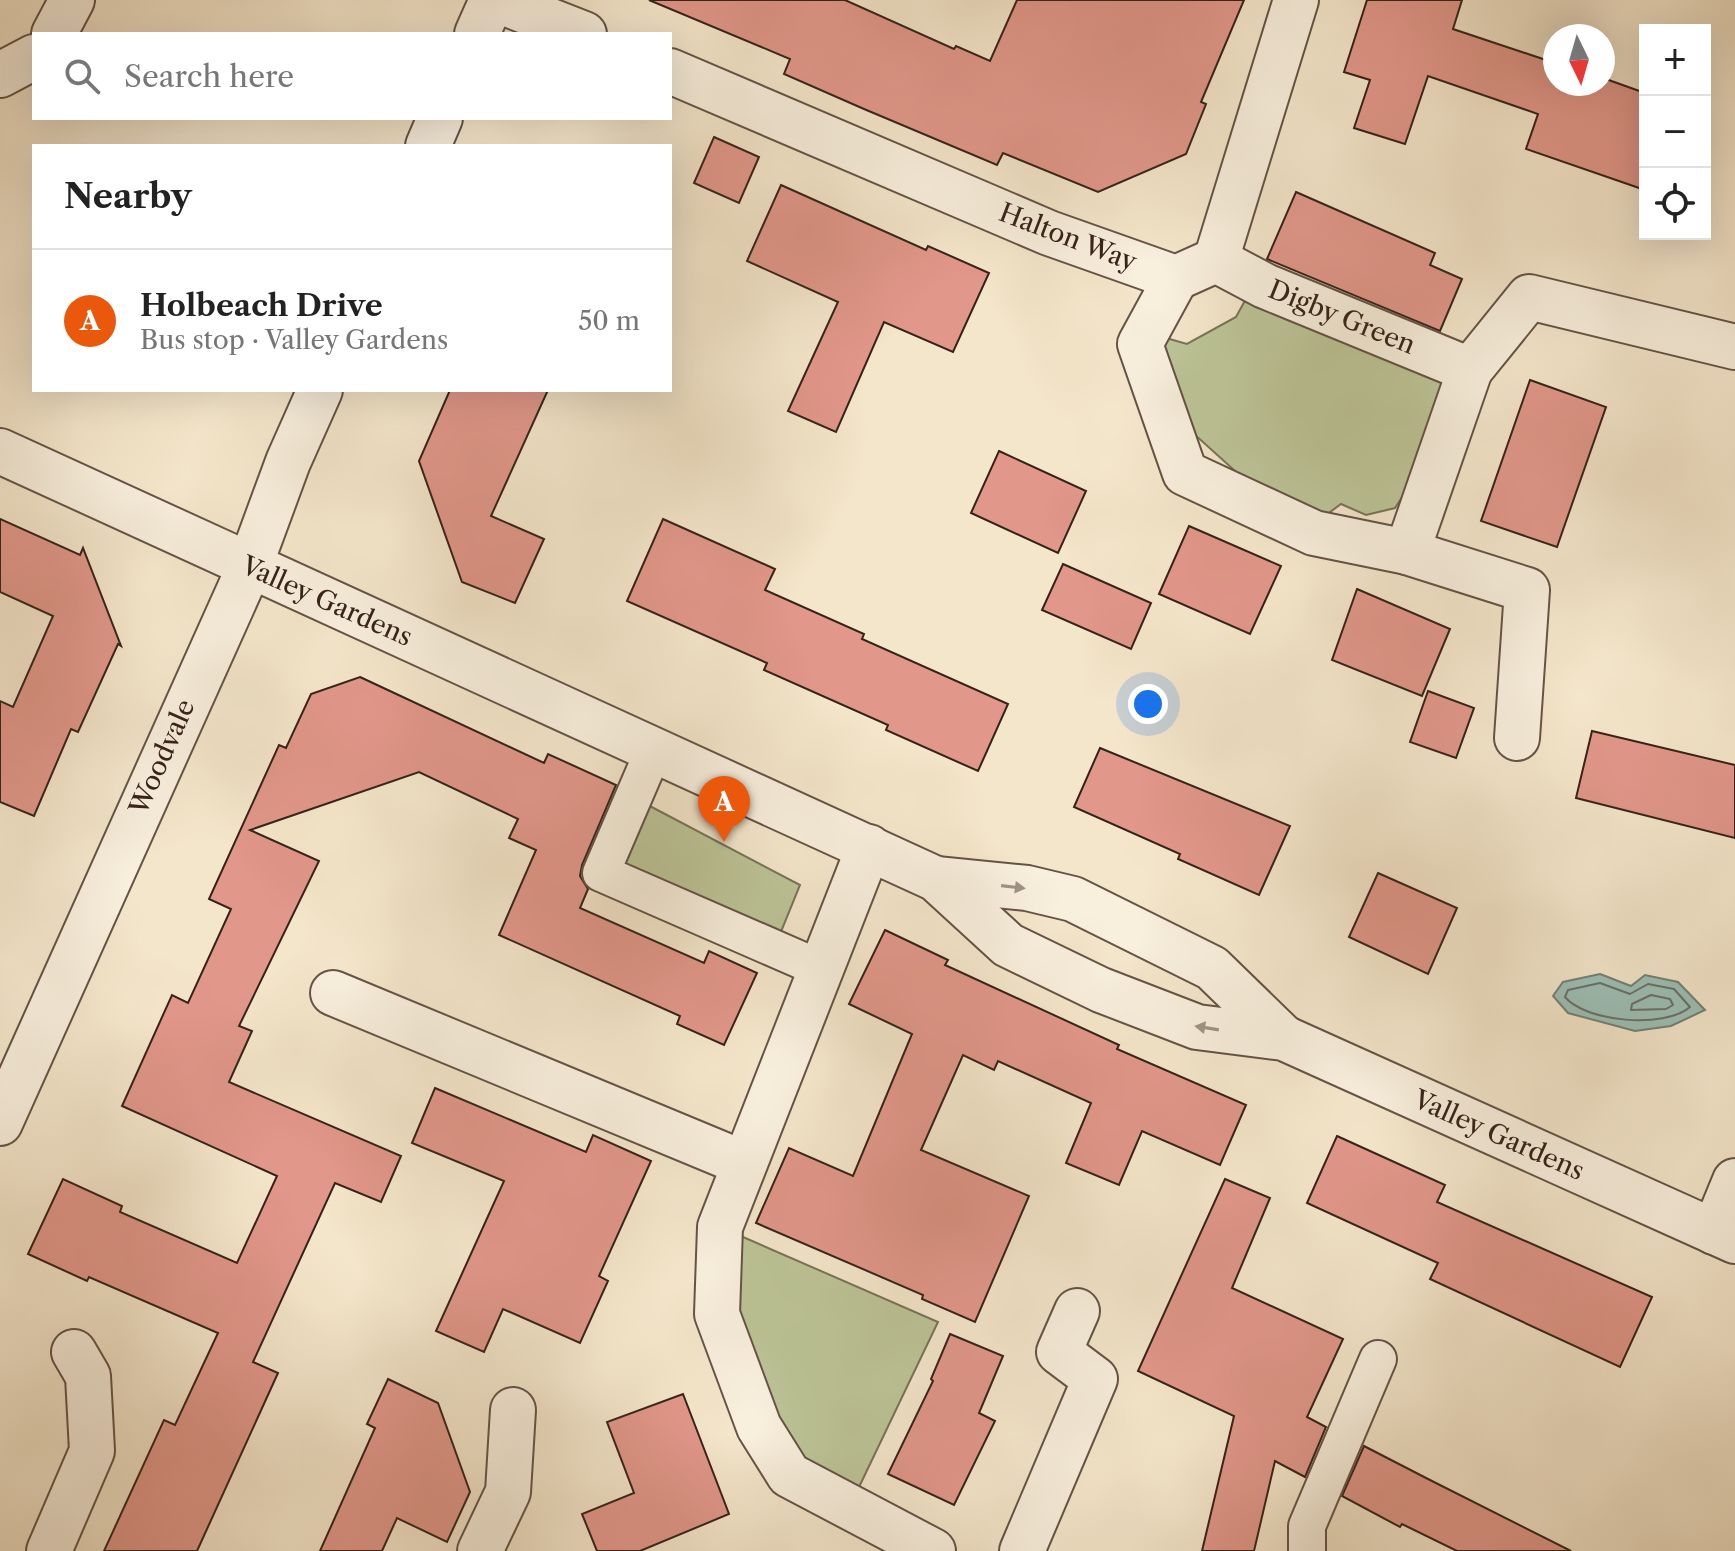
<!DOCTYPE html>
<html lang="en">
<head>
<meta charset="utf-8">
<style>
	:root { --surface:#fff; --page:#f6f6f6; --text:#222; --muted:#767676; --line:#e0e0e0; --accent:#ea580c }
	body { margin:0; font-family:"Libre Caslon Text",serif; background:var(--page); color:var(--text) }
	.controls { position:absolute; right:24px; top:24px; display:grid; overflow:hidden; border-radius:0px; box-shadow:0 8px 32px #0002 }
	.controls button { width:72px; height:72px; display:grid; place-items:center; padding:0; border:0; border-bottom:2px solid var(--line); background:var(--surface); color:var(--text); font:40px sans-serif }
	.compass { position:absolute; left:1543px; top:24px; width:72px; height:72px; border-radius:50%; background:var(--surface); box-shadow:0 8px 32px #0002; rotate:175deg }
	.you { position:absolute; left:1148px; top:704px; width:28px; height:28px; margin:-20px; border:6px solid #fff; border-radius:50%; background:#1a73e8; box-shadow:0 0 0 12px #1a73e833 }
	.badge { display:grid; place-items:center; width:52px; height:52px; border-radius:50%; background:var(--accent); color:#fff; font-size:26px; font-weight:700 }
	.pin { position:absolute; translate:-50% -66px; filter:drop-shadow(0 2px 4px #0008) }
	.pin::after { content:''; position:absolute; top:42px; width:28px; height:24px; background:inherit; clip-path:polygon(0 0,100% 0,50% 100%) }
	.list { margin:0; padding:0; list-style:none }
	h2 { display:flex; justify-content:space-between; align-items:center; height:104px; margin:0; padding:0 32px; font-size:34px }
	h2 small { font-size:26px; font-weight:400; color:var(--muted) }
	.list li { display:grid; grid-template-columns:52px 1fr auto; gap:24px; align-items:center; box-sizing:border-box; height:144px; padding:0 32px; border-top:2px solid var(--line) }
	.list b { display:block; font-size:30px; white-space:nowrap }
	.list p { margin:0; font-size:26px; white-space:nowrap; color:var(--muted) }
	.list em { font-size:26px; font-style:normal; color:var(--muted) }
	.icon { flex:none; width:44px; height:44px; fill:none; stroke:currentColor; stroke-width:2; stroke-linecap:round; stroke-linejoin:round }
	.map { position:relative; flex:none; width:1735px; height:1551px; overflow:hidden }
	.search { position:absolute; background:var(--surface); box-shadow:0 8px 32px #0002; left:32px; top:32px; width:640px; height:88px; display:flex; align-items:center; gap:20px; box-sizing:border-box; padding:0 28px; border-radius:0px; color:var(--muted); font-size:30px }
	.panel { position:absolute; background:var(--surface); box-shadow:0 8px 32px #0002; left:32px; top:144px; width:640px; height:248px; border-radius:0px }
	.map>svg:first-child { display:block }
</style>
</head>
<body>
<div class="map">
<svg width="1735" height="1551" viewBox="0 0 1735 1551">
	<rect width="100%" height="100%" fill="#f4e6cb"/>
	<filter id="stains"><feTurbulence type="fractalNoise" baseFrequency=".0025" numOctaves="4"/><feColorMatrix values="0 0 0 0 .2 0 0 0 0 .09 0 0 0 0 .02 0 0 0 .5 -.17"/></filter>
	<radialGradient id="worn" r=".72"><stop offset=".6" stop-color="#630" stop-opacity="0"/><stop offset="1" stop-color="#630" stop-opacity=".3"/></radialGradient>
	<g fill="#bcc497" stroke="#787358" stroke-width="2">
		<path d="M 1248,295 L 1444,379 L 1425,462 L 1395,508 L 1366,515 L 1341,504 L 1322,518 L 1245,480 L 1194,434 L 1160,351 L 1166,338 L 1187,344 L 1236,317 Z"/>
		<path d="M 646,804 L 800,885 L 774,949 L 614,879 Z"/>
		<path d="M 720,1227 L 938,1322 L 849,1508 L 759,1427 Z"/>
	</g>
	<path fill="#9cc0b6" stroke="#738177" stroke-width="2" d="M 1600,974 L 1631,986 L 1645,975 L 1678,982 L 1705,1010 L 1671,1026 L 1635,1031 L 1568,1013 L 1553,996 L 1563,982 Z"/>
	<g fill="none" stroke-linecap="round" stroke-linejoin="round">
		<g stroke="#687168" stroke-width="2">
			<path d="M 1600,983 L 1630,994 L 1648,984 L 1674,989 L 1690,1007 C 1664,1029 1586,1022 1565,997 L 1568,990 Z"/>
			<path d="M 1651,995 L 1670,999 L 1673,1005 L 1666,1009 L 1631,1010 L 1632,1004 Z"/>
		</g>
	</g>
	<g fill="#e1978a" stroke="#352219" stroke-width="2">
		<path d="M 649,0 L 845,0 L 954,49 L 956,46 L 990,61 L 1017,0 L 1244,0 L 1201,102 L 1206,104 L 1186,154 L 1098,192 L 1003,153 L 997,165 L 864,109 L 784,74 L 790,59 Z"/>
		<path d="M 1367,0 L 1462,0 L 1453,29 L 1555,63 L 1555,84 L 1603,84 L 1603,78 L 1645,93 L 1645,190 L 1526,149 L 1538,114 L 1428,76 L 1405,144 L 1354,128 L 1370,80 L 1344,72 Z"/>
		<path d="M 714,137 L 759,157 L 739,203 L 694,183 Z"/>
		<path d="M 781,185 L 926,250 L 928,246 L 989,273 L 953,352 L 884,322 L 836,432 L 788,411 L 838,302 L 747,261 Z"/>
		<path d="M 1296,192 L 1435,253 L 1430,265 L 1462,279 L 1440,331 L 1267,259 Z"/>
		<path d="M 1530,380 L 1606,407 L 1557,547 L 1481,521 Z"/>
		<path d="M 450,390 L 548,390 L 491,516 L 544,539 L 515,603 L 462,582 L 419,461 Z"/>
		<path d="M 999,451 L 1086,491 L 1058,553 L 971,513 Z"/>
		<path d="M 0,519 L 80,555 L 83,548 L 121,646 L 118,644 L 78,732 L 71,729 L 34,816 L 0,802 L 0,701 L 13,707 L 53,616 L 0,592 Z"/>
		<path d="M 663,519 L 775,569 L 765,590 L 864,634 L 862,639 L 1008,704 L 978,771 L 886,730 L 888,725 L 764,670 L 767,663 L 627,601 Z"/>
		<path d="M 1189,526 L 1281,566 L 1250,634 L 1159,594 Z"/>
		<path d="M 1063,564 L 1151,603 L 1131,649 L 1042,610 Z"/>
		<path d="M 1357,589 L 1450,629 L 1422,696 L 1332,660 Z"/>
		<path d="M 360,677 L 544,763 L 548,754 L 616,785 L 582,865 L 580,876 L 588,889 L 580,908 L 704,963 L 709,951 L 757,973 L 724,1045 L 677,1024 L 680,1016 L 499,935 L 536,850 L 509,838 L 518,819 L 419,772 L 250,830 L 319,861 L 239,1026 L 252,1031 L 229,1082 L 401,1156 L 381,1202 L 335,1183 L 253,1362 L 278,1373 L 197,1551 L 104,1551 L 164,1420 L 175,1425 L 218,1333 L 89,1277 L 87,1281 L 28,1254 L 63,1179 L 122,1206 L 120,1212 L 237,1263 L 277,1176 L 122,1106 L 172,995 L 188,1003 L 231,909 L 209,899 L 279,745 L 286,748 L 311,694 Z"/>
		<path d="M 1428,691 L 1474,708 L 1456,758 L 1410,742 Z"/>
		<path d="M 1592,731 L 1735,765 L 1735,838 L 1576,798 Z"/>
		<path d="M 1100,748 L 1290,826 L 1259,895 L 1178,859 L 1180,854 L 1074,807 Z"/>
		<path d="M 1378,873 L 1457,908 L 1428,974 L 1349,937 Z"/>
		<path d="M 885,930 L 948,960 L 945,965 L 1119,1045 L 1117,1049 L 1246,1105 L 1220,1165 L 1142,1131 L 1119,1185 L 1066,1163 L 1091,1103 L 998,1061 L 994,1070 L 963,1055 L 921,1150 L 1029,1196 L 975,1322 L 922,1299 L 923,1295 L 756,1223 L 789,1148 L 853,1176 L 912,1034 L 849,1004 Z"/>
		<path d="M 435,1088 L 586,1152 L 593,1135 L 651,1161 L 599,1276 L 608,1281 L 580,1343 L 503,1309 L 484,1352 L 436,1331 L 504,1181 L 412,1143 Z"/>
		<path d="M 1337,1136 L 1445,1185 L 1437,1202 L 1652,1297 L 1620,1367 L 1430,1279 L 1438,1263 L 1307,1203 Z"/>
		<path d="M 1225,1179 L 1270,1198 L 1232,1288 L 1343,1339 L 1307,1417 L 1326,1427 L 1305,1477 L 1275,1461 L 1254,1551 L 1202,1551 L 1234,1416 L 1138,1371 Z"/>
		<path d="M 950,1334 L 1003,1356 L 979,1413 L 995,1421 L 954,1505 L 888,1474 L 933,1381 L 931,1379 Z"/>
		<path d="M 388,1379 L 438,1403 L 470,1492 L 447,1542 L 397,1518 L 382,1551 L 320,1551 L 375,1428 L 367,1424 Z"/>
		<path d="M 683,1394 L 729,1514 L 640,1551 L 597,1551 L 582,1514 L 634,1493 L 607,1422 Z"/>
		<path d="M 1364,1446 L 1428,1479 L 1571,1551 L 1457,1551 L 1402,1524 L 1400,1527 L 1342,1496 Z"/>
	</g>
	<g fill="none" stroke-linecap="round" stroke-linejoin="round">
		<g stroke="#655346" stroke-width="40">
			<g id="pedestrian">
				<path d="M 653,752 L 601,873 L 819,968"/>
				<path d="M 1307,1551 L 1307,1526 L 1378,1359"/>
			</g>
		</g>
		<g stroke="#655346" stroke-width="48">
			<g id="minor">
				<path d="M 497,0 L 584,34"/>
				<path d="M 54,34 L 72,0"/>
				<path d="M 477,34 L 492,0"/>
				<path d="M 670,71 L 1049,233 L 1176,278 L 1216,260 L 1296,0"/>
				<path d="M 0,75 L 34,57"/>
				<path d="M 428,146 L 440,118"/>
				<path d="M 1176,278 L 1140,344 L 1185,473 L 1314,533 L 1407,552 L 1470,370 L 1265,286 L 1216,260"/>
				<path d="M 1470,370 L 1529,297 L 1735,347"/>
				<path d="M 0,451 L 936,879 L 1008,945 L 1101,990 L 1197,1027 L 1284,1038 L 1735,1241"/>
				<path d="M 1407,552 L 1527,590 L 1517,738"/>
				<path d="M 869,847 L 720,1227 L 717,1314 L 759,1427 L 789,1475 L 933,1551"/>
				<path d="M 936,879 L 1027,888 L 1073,899 L 1212,968 L 1284,1038"/>
				<path d="M 333,993 L 743,1163"/>
				<path d="M 0,1123 L 249,568 L 288,462 L 320,390"/>
				<path d="M 1714,1232 L 1735,1181"/>
				<path d="M 49,1551 L 92,1451 L 88,1376 L 74,1352"/>
				<path d="M 480,1551 L 508,1492 L 513,1410"/>
				<path d="M 1022,1551 L 1095,1379 L 1059,1352 L 1077,1311"/>
			</g>
		</g>
		<use href="#pedestrian" stroke="#f8efdd" stroke-width="36"/>
		<use href="#minor" stroke="#f8efdd" stroke-width="44"/>
	</g>
	<defs><path id="oneway-solid" d="M-6-.8H1V-3.2L6.5 0L1 3.2V.8H-6Z" transform="scale(2)"/></defs>
	<g fill="#a09385">
		<use href="#oneway-solid" transform="translate(1013 887) rotate(7)"/>
		<use href="#oneway-solid" transform="translate(1207 1028) rotate(-171)"/>
	</g>
	<g text-anchor="middle" stroke-width="6" stroke-linejoin="round" paint-order="stroke">
		<g font-size="26" fill="#352219" stroke="#f8efdd">
			<text transform="translate(1068 237) rotate(21)" y="9">Halton Way</text>
			<text transform="translate(1342 317) rotate(22)" y="9">Digby Green</text>
			<text transform="translate(327 601) rotate(24)" y="9">Valley Gardens</text>
			<text transform="translate(162 757) rotate(-66)" y="9">Woodvale</text>
			<text transform="translate(1499 1135) rotate(24)" y="9">Valley Gardens</text>
		</g>
	</g>
	<rect width="100%" height="100%" filter="url(#stains)"/>
	<rect width="100%" height="100%" fill="url(#worn)"/>
</svg>
<div class="controls">
<button>+</button>
<button>−</button>
<button><svg class="icon" aria-label="locate" viewBox="0 0 24 24"><circle cx="12" cy="12" r="6"/><path d="M12 2v4M12 18v4M2 12h4M18 12h4"/></svg></button>
</div>
<svg class="compass" viewBox="-18 -18 36 36"><path d="M0-13l5 13h-10z" fill="#e53935"/><path d="M0 13l5-13h-10z" fill="#767676"/></svg>
<div class="you"></div>
<div class="pin badge" style="left:724px;top:842px">A</div>
<div class="search"><svg class="icon" aria-label="search" viewBox="0 0 24 24"><circle cx="10" cy="10" r="6"/><path d="M15 15l6 6"/></svg>Search here</div>
<section class="panel">
<h2>Nearby<small></small></h2>
<ul class="list">
<li><span class="badge">A</span><div><b>Holbeach Drive</b><p>Bus stop · Valley Gardens</p></div><em>50 m</em></li>
</ul>
</section>
</div>
</body>
</html>
